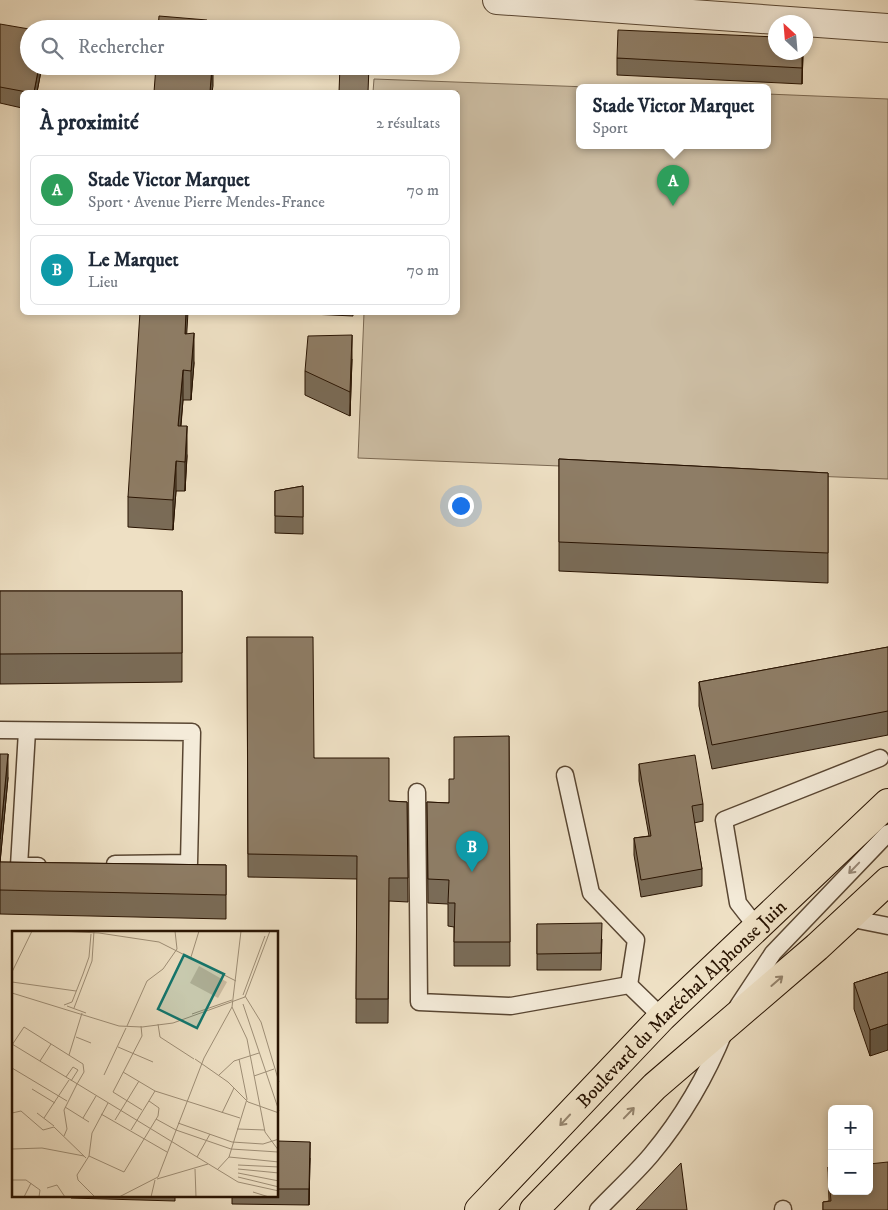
<!DOCTYPE html>
<html lang="fr">
<head>
<meta charset="utf-8">
<style>
	:root { --surface:#fff; --page:#f6f6f7; --text:#1f2937; --muted:#747a83; --line:#e0e1e3; --accent:#0b8043 }
	body { margin:0; font-family:"IM FELL DW Pica",serif; background:var(--page); color:var(--text) }
	.controls { position:absolute; right:15px; bottom:15px; display:grid; overflow:hidden; border-radius:8px; box-shadow:0 2px 8px #0003 }
	.controls button { width:45px; height:45px; display:grid; place-items:center; padding:0; border:0; border-bottom:1px solid var(--line); background:var(--surface); color:var(--text); font:25px sans-serif }
	.compass { position:absolute; left:768px; top:15px; width:45px; height:45px; border-radius:50%; background:var(--surface); box-shadow:0 2px 8px #0003; rotate:334deg }
	.you { position:absolute; left:460px; top:505px; width:18px; height:18px; margin:-12px; border:4px solid #fff; border-radius:50%; background:#1a73e8; box-shadow:0 0 0 8px #1a73e833 }
	.badge { display:grid; place-items:center; width:32px; height:32px; border-radius:50%; background:var(--accent); color:#fff; font-size:16px; font-weight:700 }
	.pin { position:absolute; translate:-50% -41px; filter:drop-shadow(0 1px 2px #0008) }
	.pin::after { content:''; position:absolute; top:26px; width:18px; height:15px; background:inherit; clip-path:polygon(0 0,100% 0,50% 100%) }
	.popup { position:absolute; left:576px; top:84px; width:195px; height:65px; box-sizing:border-box; display:grid; place-content:center; border-radius:8px; background:var(--surface); filter:drop-shadow(0 1px 4px #0005); font-size:16px; white-space:nowrap; color:var(--muted) }
	.popup b { font-size:19px; color:var(--text) }
	.popup::after { content:''; position:absolute; left:50%; top:100%; margin-left:-10px; border:10px solid transparent; border-top-color:var(--surface) }
	.list { margin:0; padding:0; list-style:none }
	h2 { display:flex; justify-content:space-between; align-items:center; height:65px; margin:0; padding:0 20px; font-size:21px }
	h2 small { font-size:16px; font-weight:400; color:var(--muted) }
	.list li { display:grid; grid-template-columns:32px 1fr auto; gap:15px; align-items:center; box-sizing:border-box; height:70px; margin:0 10px 10px; padding:0 10px; border:1px solid var(--line); border-radius:8px }
	.list b { display:block; font-size:19px; white-space:nowrap }
	.list p { margin:0; font-size:16px; white-space:nowrap; color:var(--muted) }
	.list em { font-size:16px; font-style:normal; color:var(--muted) }
	.icon { flex:none; width:28px; height:28px; fill:none; stroke:currentColor; stroke-width:2; stroke-linecap:round; stroke-linejoin:round }
	.map { position:relative; flex:none; width:888px; height:1210px; overflow:hidden }
	.search { position:absolute; background:var(--surface); box-shadow:0 2px 8px #0003; left:20px; top:20px; width:440px; height:55px; display:flex; align-items:center; gap:12px; box-sizing:border-box; padding:0 18px; border-radius:28px; color:var(--muted); font-size:19px }
	.panel { position:absolute; background:var(--surface); box-shadow:0 2px 8px #0003; left:20px; top:90px; width:440px; height:225px; border-radius:8px }
	.map>svg:first-child { display:block }
</style>
</head>
<body>
<div class="map">
<svg width="888" height="1210" viewBox="0 0 888 1210">
	<rect width="100%" height="100%" fill="#eee0c4"/>
	<filter id="stains"><feTurbulence type="fractalNoise" baseFrequency=".004" numOctaves="4"/><feColorMatrix values="0 0 0 0 .2 0 0 0 0 .09 0 0 0 0 .02 0 0 0 .5 -.17"/></filter>
	<radialGradient id="worn" r=".72"><stop offset=".6" stop-color="#630" stop-opacity="0"/><stop offset="1" stop-color="#630" stop-opacity=".3"/></radialGradient>
	<path fill="#ccbda3" stroke="#7a6852" d="M 374,79 L 588,87 L 579,87 L 579,145 L 767,145 L 767,94 L 888,99 L 888,479 L 358,458 L 364,313 L 458,312 L 458,92 L 373,92 Z"/>
	<g fill="none" stroke-linecap="round" stroke-linejoin="round">
		<g stroke="#594632" stroke-width="19">
			<g id="service">
				<path d="M 0,730 L 192,732 L 189,863 L 115,864"/>
				<path d="M 27,731 L 19,866 L 38,866"/>
				<path d="M 565,775 L 591,893 L 636,940 L 629,985"/>
				<path d="M 417,792 L 419,1002 L 511,1006 L 629,985 L 662,1017"/>
				<path d="M 848,918 L 888,926"/>
				<path d="M 756,926 L 738,903 L 724,820 L 880,758"/>
				<path d="M 738,1006 L 773,953 L 888,833"/>
				<path d="M 783,1209 L 783,1210"/>
				<path d="M 598,1210 C 615,1192 635,1174 651,1155 C 682,1118 707,1075 725,1030"/>
			</g>
		</g>
		<g stroke="#594632" stroke-width="30">
			<path id="tertiary" d="M 497,0 L 888,28"/>
		</g>
		<g stroke="#271201" stroke-width="30">
			<g id="primary">
				<path id="s1" d="M 479,1210 L 662,1017 L 888,803"/>
				<path d="M 534,1210 L 655,1086 L 817,947 L 888,881"/>
			</g>
		</g>
		<use href="#service" stroke="#f4ebd9" stroke-width="16"/>
		<use href="#tertiary" stroke="#f4ebd9" stroke-width="28"/>
		<use href="#primary" stroke="#eee0c4" stroke-width="28"/>
	</g>
	<g fill="#7a6c58" stroke="#271201">
		<path d="M 0,24 L 29,66 L 42,66 L 37,92 L 22,92 L 22,108 L 0,103 Z"/>
		<path d="M 803,52 L 802,84 L 617,75 L 617,58 Z"/>
		<path d="M 311,312 L 353,312 L 353,316 L 311,314 Z"/>
		<path d="M 187,334 L 194,363 L 191,400 L 183,400 L 181,426 L 187,456 L 185,491 L 176,491 L 173,530 L 128,527 L 128,497 Z"/>
		<path d="M 352,359 L 350,416 L 305,395 L 305,371 Z"/>
		<path d="M 559,459 L 828,473 L 828,583 L 559,571 Z"/>
		<path d="M 303,486 L 303,534 L 275,533 L 275,491 Z"/>
		<path d="M 0,591 L 182,591 L 182,682 L 0,684 Z"/>
		<path d="M 247,637 L 314,758 L 389,801 L 407,802 L 408,902 L 389,901 L 388,1023 L 356,1023 L 357,879 L 248,877 Z"/>
		<path d="M 888,647 L 888,735 L 712,769 L 699,706 L 699,682 Z"/>
		<path d="M 509,736 L 510,966 L 454,966 L 454,927 L 448,926 L 448,904 L 428,903 L 427,802 L 449,803 L 454,779 Z"/>
		<path d="M 0,754 L 8,778 L 0,862 L 226,865 L 226,919 L 0,914 Z"/>
		<path d="M 639,764 L 703,804 L 703,821 L 694,823 L 702,869 L 702,886 L 641,897 L 634,855 L 634,838 L 649,836 L 639,781 Z"/>
		<path d="M 537,924 L 602,939 L 601,970 L 537,970 Z"/>
		<path d="M 888,972 L 870,1056 L 854,1009 L 854,983 Z"/>
		<path d="M 278,1141 L 310,1158 L 309,1205 L 232,1204 L 232,1196 L 278,1196 Z"/>
		<path d="M 828,1167 L 888,1210 L 823,1210 L 823,1202 L 829,1201 Z"/>
		<path d="M 71,1196 L 175,1196 L 175,1201 L 71,1198 Z"/>
	</g>
	<g fill="#635847" stroke="#271201">
		<path d="M 802,52 L 803,52 L 803,55 L 802,84 Z"/>
		<path d="M 39,66 L 42,66 L 37,92 L 34,92 Z"/>
		<path d="M 212,66 L 213,66 L 213,86 L 212,92 L 210,92 Z"/>
		<path d="M 186,312 L 188,312 L 185,363 L 185,334 Z"/>
		<path d="M 194,333 L 194,363 L 191,400 L 191,371 Z"/>
		<path d="M 352,335 L 352,359 L 350,416 L 350,392 Z"/>
		<path d="M 183,370 L 183,400 L 178,455 L 178,426 Z"/>
		<path d="M 187,426 L 187,456 L 185,491 L 185,462 Z"/>
		<path d="M 176,461 L 176,491 L 173,530 L 173,500 Z"/>
		<path d="M 8,754 L 8,778 L 0,863 L 0,839 Z"/>
		<path d="M 888,1024 L 888,1050 L 870,1056 L 870,1030 Z"/>
		<path d="M 310,1142 L 310,1158 L 309,1205 L 309,1189 Z"/>
	</g>
	<g fill="#8e7d66" stroke="#271201">
		<path d="M 159,16 L 207,20 L 207,29 L 158,29 Z"/>
		<path d="M 0,24 L 29,29 L 29,66 L 39,66 L 34,92 L 27,92 L 0,87 Z"/>
		<path d="M 618,30 L 776,37 L 776,52 L 802,52 L 802,68 L 617,58 Z"/>
		<path d="M 156,66 L 212,66 L 210,92 L 154,92 Z"/>
		<path d="M 340,66 L 369,66 L 368,92 L 339,92 Z"/>
		<path d="M 140,312 L 186,312 L 185,334 L 194,333 L 191,371 L 183,370 L 178,426 L 187,426 L 185,462 L 176,461 L 173,500 L 128,497 Z"/>
		<path d="M 352,335 L 350,392 L 305,371 L 308,336 Z"/>
		<path d="M 559,459 L 828,473 L 828,553 L 559,542 Z"/>
		<path d="M 303,486 L 303,517 L 275,516 L 275,491 Z"/>
		<path d="M 0,591 L 182,591 L 182,653 L 0,654 Z"/>
		<path d="M 247,637 L 313,637 L 314,758 L 389,758 L 389,801 L 407,802 L 408,878 L 389,878 L 388,999 L 356,999 L 357,856 L 248,854 Z"/>
		<path d="M 888,647 L 888,711 L 712,745 L 699,682 Z"/>
		<path d="M 509,736 L 510,942 L 454,942 L 455,903 L 448,903 L 449,880 L 428,879 L 427,802 L 449,803 L 449,779 L 454,779 L 454,737 Z"/>
		<path d="M 0,754 L 8,754 L 0,839 Z"/>
		<path d="M 695,755 L 703,804 L 692,806 L 702,869 L 641,880 L 634,838 L 651,836 L 639,764 Z"/>
		<path d="M 0,862 L 226,865 L 226,895 L 0,890 Z"/>
		<path d="M 602,923 L 601,953 L 537,954 L 537,924 Z"/>
		<path d="M 888,972 L 888,1024 L 870,1030 L 854,983 Z"/>
		<path d="M 278,1141 L 310,1142 L 309,1189 L 278,1189 Z"/>
		<path d="M 888,1162 L 888,1210 L 823,1210 L 823,1202 L 831,1201 L 828,1167 L 832,1167 L 832,1191 L 869,1191 L 869,1164 Z"/>
		<path d="M 681,1163 L 687,1210 L 636,1210 Z"/>
	</g>
	<defs><path id="oneway-shaft" d="M-6 0H5M1.5-3L5.5 0L1.5 3" fill="none" stroke-width="1.6" stroke-linecap="round" stroke-linejoin="round" transform="scale(1.25)"/></defs>
	<use stroke="#988978" href="#oneway-shaft" transform="translate(854 868) rotate(134)"/>
	<g stroke="#94836c">
		<use href="#oneway-shaft" transform="translate(777 981) rotate(-41)"/>
		<use href="#oneway-shaft" transform="translate(629 1113) rotate(-46)"/>
		<use href="#oneway-shaft" transform="translate(565 1120) rotate(133)"/>
	</g>
	<g text-anchor="middle" stroke-width="5" stroke-linejoin="round" paint-order="stroke">
		<g font-size="19" fill="#271201" stroke="#f4ebd9">
			<text dy="7" stroke="none"><textPath href="#s1" startOffset="289">Boulevard du Maréchal Alphonse Juin</textPath></text>
		</g>
	</g>
	<g transform="translate(12 931)">
		<rect width="266" height="266" fill="#eee0c4"/>
		<path d="M 187,35 L 215,51 L 206,67 L 178,52 Z" fill="#ccbda3"/>
		<path fill="none" stroke="#9e8e76" stroke-width="1" d="M 47,0 L 87,2 L 147,11 L 224,50M 163,0 L 165,18M 179,26 L 187,0M 0,41 L 20,0M 0,51 L 64,60M 0,62 L 107,95 L 130,96 L 161,92 L 233,66 L 258,0M 231,64 L 253,5M 233,65 L 249,91 L 267,151M 231,73 L 267,180M 52,74 L 60,71 L 71,43 L 77,26 L 79,3M 55,75 L 74,82M 220,76 L 235,108 L 253,201 L 267,220M 62,77 L 80,30 L 82,0M 180,83 L 220,69M 146,93 L 148,106 L 182,128M 115,95 L 135,50 L 151,38 L 165,18M 129,95 L 130,105 L 101,161 L 130,179M 64,106 L 79,112M 0,113 L 226,251 L 267,260M 0,114 L 12,96 L 71,133 L 72,141 L 65,153M 106,116 L 141,131M 57,124 L 70,82M 183,128 L 216,151 L 236,171 L 267,182M 28,130 L 39,113M 0,137 L 55,170M 111,141 L 143,160 L 228,187M 92,144 L 114,97M 207,144 L 222,130 L 247,122M 242,145 L 262,138M 54,146 L 61,136 L 66,139 L 59,150M 20,158 L 43,172M 53,176 L 77,191M 0,182 L 9,180 L 31,199 L 42,196 L 74,227M 25,182 L 42,195M 210,182 L 222,157M 89,183 L 155,221M 32,187 L 57,149M 71,187 L 84,165M 144,188 L 164,199 L 219,218 L 266,221M 103,189 L 127,150M 166,192 L 220,211 L 251,213 L 267,208M 225,198 L 253,199M 119,199 L 143,160M 52,205 L 55,198 L 52,179 L 65,153M 0,218 L 30,217 L 72,225M 77,225 L 112,241 L 146,185 L 147,177 L 137,170M 185,226 L 198,203M 217,226 L 267,231M 226,234 L 267,236M 183,238 L 184,266M 226,238 L 267,242M 205,239 L 217,226 L 235,168 L 227,128M 226,242 L 267,250M 226,246 L 267,256M 145,248 L 196,233M 0,249 L 14,249 L 28,259 L 27,266M 35,257 L 45,254 L 53,266M 241,261 L 257,266M 12,266 L 19,252M 83,266 L 66,249 L 65,244 L 77,225 L 80,202 L 96,172M 107,266 L 146,246 L 192,127 L 220,76 L 229,0M 139,266 L 143,249"/>
		<path fill="#0f766e" fill-opacity="0.15" stroke="#0f766e" stroke-width="2.5" d="M 172,24 L 212,43 L 185,97 L 146,78 Z"/>
		<rect width="266" height="266" fill="none" stroke="#271201" stroke-width="2.5"/>
	</g>
	<rect width="100%" height="100%" filter="url(#stains)"/>
	<rect width="100%" height="100%" fill="url(#worn)"/>
</svg>
<div class="controls">
<button>+</button>
<button>−</button>
</div>
<svg class="compass" viewBox="-18 -18 36 36"><path d="M0-13l5 13h-10z" fill="#e53935"/><path d="M0 13l5-13h-10z" fill="#747a83"/></svg>
<div class="you"></div>
<div class="pin badge" style="left:673px;top:206px;background:#2e9e5b">A</div>
<div class="popup"><b>Stade Victor Marquet</b>Sport</div>
<div class="pin badge" style="left:472px;top:872px;background:#0f9aa8">B</div>
<div class="search"><svg class="icon" aria-label="search" viewBox="0 0 24 24"><circle cx="10" cy="10" r="6"/><path d="M15 15l6 6"/></svg>Rechercher</div>
<section class="panel">
<h2>À proximité<small>2 résultats</small></h2>
<ul class="list">
<li><span class="badge" style="background:#2e9e5b">A</span><div><b>Stade Victor Marquet</b><p>Sport · Avenue Pierre Mendes-France</p></div><em>70 m</em></li>
<li><span class="badge" style="background:#0f9aa8">B</span><div><b>Le Marquet</b><p>Lieu</p></div><em>70 m</em></li>
</ul>
</section>
</div>
</body>
</html>
